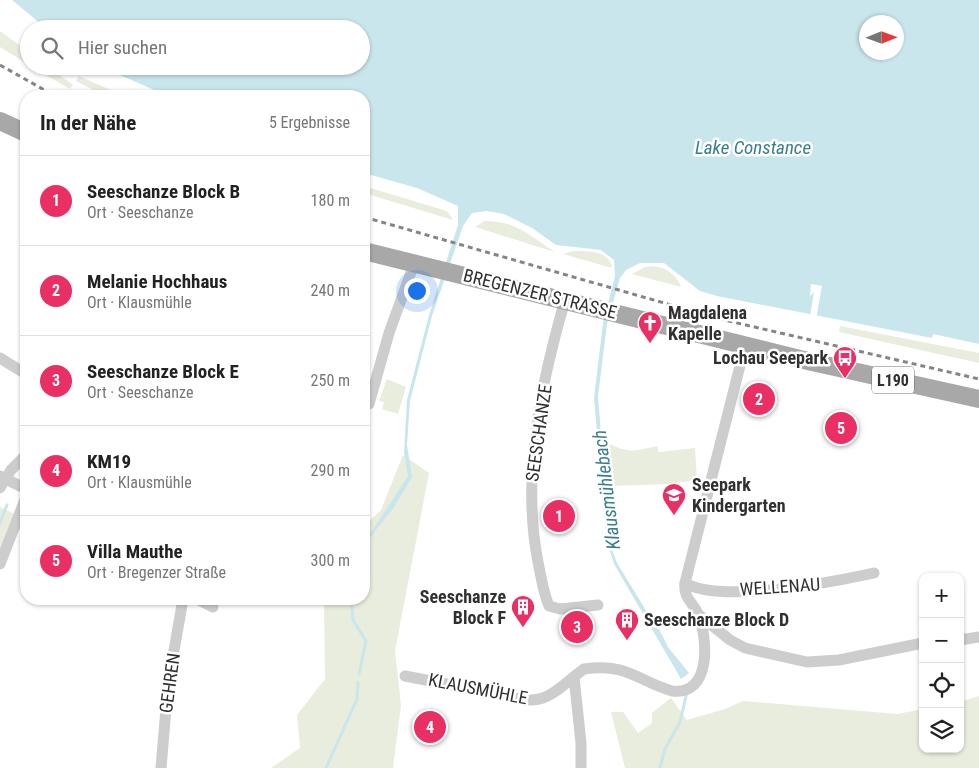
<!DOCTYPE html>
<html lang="de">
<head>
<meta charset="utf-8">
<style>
	:root { --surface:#fff; --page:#f2f2f2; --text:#222; --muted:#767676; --line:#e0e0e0; --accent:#e92f63 }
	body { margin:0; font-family:"Roboto Condensed",sans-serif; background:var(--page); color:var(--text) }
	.controls { position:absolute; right:15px; bottom:15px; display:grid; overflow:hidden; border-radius:10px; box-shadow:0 1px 4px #0004 }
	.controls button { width:45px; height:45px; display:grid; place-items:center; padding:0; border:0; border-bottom:1px solid var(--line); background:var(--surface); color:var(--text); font:25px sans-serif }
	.compass { position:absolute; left:859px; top:15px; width:45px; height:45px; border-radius:50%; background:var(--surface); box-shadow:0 1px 4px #0004; rotate:89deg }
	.you { position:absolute; left:416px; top:290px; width:18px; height:18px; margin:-12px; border:4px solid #fff; border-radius:50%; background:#1a73e8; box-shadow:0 0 0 8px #1a73e833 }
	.badge { display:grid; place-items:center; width:32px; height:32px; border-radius:50%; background:var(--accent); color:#fff; font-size:16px; font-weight:700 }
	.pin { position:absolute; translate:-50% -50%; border:2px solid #fff; box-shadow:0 1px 5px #0006 }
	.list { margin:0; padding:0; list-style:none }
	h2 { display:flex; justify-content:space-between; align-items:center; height:65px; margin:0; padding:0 20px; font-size:21px }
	h2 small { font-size:16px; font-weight:400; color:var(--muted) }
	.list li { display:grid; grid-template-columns:32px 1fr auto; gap:15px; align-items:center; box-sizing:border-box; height:90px; padding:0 20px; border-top:1px solid var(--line) }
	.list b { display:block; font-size:19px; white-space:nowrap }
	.list p { margin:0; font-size:16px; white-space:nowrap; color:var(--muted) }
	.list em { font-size:16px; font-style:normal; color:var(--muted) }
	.icon { flex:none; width:28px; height:28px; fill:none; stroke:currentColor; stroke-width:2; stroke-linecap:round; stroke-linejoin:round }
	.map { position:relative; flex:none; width:979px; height:768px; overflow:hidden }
	.search { position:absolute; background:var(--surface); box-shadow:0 1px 4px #0004; left:20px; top:20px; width:350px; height:55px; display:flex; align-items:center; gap:12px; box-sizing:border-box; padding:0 18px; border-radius:28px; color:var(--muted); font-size:19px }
	.panel { position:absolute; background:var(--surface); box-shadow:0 1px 4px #0004; left:20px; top:90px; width:350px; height:515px; border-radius:20px }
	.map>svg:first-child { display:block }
</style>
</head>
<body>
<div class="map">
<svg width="979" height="768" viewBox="0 0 979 768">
	<rect width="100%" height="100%" fill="#fff"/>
	<g fill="#e9eddd">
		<path d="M 0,31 L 29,52 L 29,65 L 0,47 Z"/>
		<path d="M 30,66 L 47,66 L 73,85 L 70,89 Z"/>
		<path d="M 79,76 L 124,96 L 105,96 L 76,81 Z"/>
		<path d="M 364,186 L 447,211 L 453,220 L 364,193 Z"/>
		<path d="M 484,221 C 518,221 529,236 555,252 L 475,227 Z"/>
		<path d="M 573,251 C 586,251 610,250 612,268 L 563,254 Z"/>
		<path d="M 653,266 C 667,268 676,274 681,287 L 632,274 L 645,267 Z"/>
		<path d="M 840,326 L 979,353 L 979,363 L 839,332 Z"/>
		<path d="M 387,379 L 406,387 L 398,414 L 382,409 L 384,402 L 379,401 Z"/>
		<path d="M 606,442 C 628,454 634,451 657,446 L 659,452 L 695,448 L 697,480 L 669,484 L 611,486 Z"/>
		<path d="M 403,455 L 429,473 L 395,651 L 401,705 L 393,768 L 271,768 L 300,748 L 297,715 L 325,679 L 324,599 L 364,599 L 364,526 L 381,510 Z"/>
		<path d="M 0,507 L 17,515 L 0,559 Z"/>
		<path d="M 979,696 L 979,768 L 625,768 L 611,712 L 623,712 L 638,733 L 652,723 L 652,713 L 671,698 L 687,720 L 725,709 L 743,701 L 897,714 L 923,709 L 923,749 L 960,749 L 960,702 Z"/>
	</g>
	<path fill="#c9e6ed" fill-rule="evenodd" d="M 12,0 L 979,0 L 979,344 L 933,334 L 932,338 L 717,296 L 700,291 L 664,263 L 640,263 L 626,270 L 620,278 L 607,324 L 598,396 L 610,544 L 617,563 L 647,612 L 653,617 L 668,647 L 689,673 L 681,679 L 614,564 L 606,538 L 594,398 L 603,323 L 615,276 L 614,260 L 601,250 L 556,245 L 532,228 L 504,214 L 487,211 L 472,213 L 463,226 L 432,316 L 410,401 L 407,445 L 412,477 L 395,506 L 372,535 L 370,534 L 408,476 L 404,452 L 407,400 L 429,315 L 458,225 L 458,206 L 417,188 L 364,173 L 364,96 L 168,96 L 99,66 L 361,66 L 361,29 L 47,29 ZM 866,22 L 896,22 L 896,52 L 866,52 Z"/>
	<path fill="#fff" d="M 811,284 L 822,286 L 816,319 L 810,317 L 814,292 L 810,296 Z"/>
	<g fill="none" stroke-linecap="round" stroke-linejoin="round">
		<g stroke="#c9e6ed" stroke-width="3">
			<path d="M 0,523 L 7,505"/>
			<path d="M 364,543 L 373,532"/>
			<path d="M 351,599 L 353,620 L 366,641 L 359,674"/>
			<path d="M 326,768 L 357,699 L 358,682"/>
			<path d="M 660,768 L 665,749 L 680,722 L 687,692"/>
		</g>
		<g stroke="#cdcdcd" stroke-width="11">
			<path d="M 565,300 C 541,384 521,475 538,562 C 541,576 543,592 549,606 L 560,609 L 598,605"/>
			<path d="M 0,358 L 26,374"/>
			<path d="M 369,404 L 389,333 L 414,264"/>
			<path d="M 0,476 L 26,489"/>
			<path d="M 0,488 L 11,470 L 26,455"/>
			<path d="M 0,564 L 26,497"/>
			<path d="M 685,583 C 721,604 833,582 874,573"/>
			<path d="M 197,599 L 213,607"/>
			<path d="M 698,614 L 730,640 L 745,648 L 807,662 L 839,660 L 923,643"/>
			<path d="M 960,640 L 979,637"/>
			<path d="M 405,676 L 509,696 C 546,709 556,689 584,669 C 627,663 636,680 672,691 C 712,696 708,638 698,614 C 693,602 683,598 685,583 L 745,346"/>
			<path d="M 574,677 L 581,743 L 581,768"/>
			<path d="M 161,768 L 168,685 L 183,599"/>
		</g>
		<g stroke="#a8a8a8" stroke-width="18">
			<path d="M 0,121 L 26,133"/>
			<path d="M 364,251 L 812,362 L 979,399"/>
		</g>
		<g stroke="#858585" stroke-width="3" stroke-dasharray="5 4" stroke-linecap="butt">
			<path d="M 0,65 L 55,96"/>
			<path d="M 364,217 L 720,319 L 979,379"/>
		</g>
	</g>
	<defs>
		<g id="church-pin" transform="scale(1.25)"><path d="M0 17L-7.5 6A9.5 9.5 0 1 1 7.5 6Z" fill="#e92f63" stroke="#fff"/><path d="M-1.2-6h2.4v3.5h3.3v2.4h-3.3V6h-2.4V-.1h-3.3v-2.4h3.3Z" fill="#fff"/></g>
		<g id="bus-pin" transform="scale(1.25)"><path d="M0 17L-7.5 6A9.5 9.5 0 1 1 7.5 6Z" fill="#e92f63" stroke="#fff"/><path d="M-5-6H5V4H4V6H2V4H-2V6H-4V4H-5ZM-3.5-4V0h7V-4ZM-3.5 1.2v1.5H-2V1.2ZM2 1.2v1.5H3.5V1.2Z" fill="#fff"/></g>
		<g id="school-pin" transform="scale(1.25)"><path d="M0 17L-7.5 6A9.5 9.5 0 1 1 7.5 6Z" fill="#e92f63" stroke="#fff"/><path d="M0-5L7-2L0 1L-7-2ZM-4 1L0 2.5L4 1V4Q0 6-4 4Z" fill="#fff"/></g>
		<g id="building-pin" transform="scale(1.25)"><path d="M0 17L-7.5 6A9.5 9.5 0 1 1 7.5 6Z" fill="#e92f63" stroke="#fff"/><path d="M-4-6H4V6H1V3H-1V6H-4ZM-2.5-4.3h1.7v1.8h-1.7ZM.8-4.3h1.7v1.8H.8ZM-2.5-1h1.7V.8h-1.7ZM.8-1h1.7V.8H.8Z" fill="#fff"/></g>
	</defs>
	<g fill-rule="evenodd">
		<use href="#church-pin" x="650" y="323"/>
		<use href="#bus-pin" x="845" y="358"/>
		<use href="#school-pin" x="674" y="495"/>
		<use href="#building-pin" x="523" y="607"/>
		<use href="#building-pin" x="627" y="620"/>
	</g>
	<g text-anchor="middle" stroke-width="5" stroke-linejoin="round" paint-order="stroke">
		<rect fill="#fff" stroke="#6e6e6e" stroke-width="1" x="872" y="366.5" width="42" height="27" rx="4"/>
		<g font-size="16" font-weight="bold" fill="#303030">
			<text x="893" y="386">L190</text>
		</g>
		<g font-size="18" fill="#303030" stroke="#fff">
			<text transform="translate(540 294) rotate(14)" y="6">BREGENZER STRASSE</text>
			<text transform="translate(539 433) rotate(-82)" y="6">SEESCHANZE</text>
			<text transform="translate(780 587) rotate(-4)" y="6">WELLENAU</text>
			<text transform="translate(170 683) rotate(-82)" y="6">GEHREN</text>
			<text transform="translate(478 689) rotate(11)" y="6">KLAUSMÜHLE</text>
		</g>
		<g font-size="18" font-weight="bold" fill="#303030" stroke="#fff" text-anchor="start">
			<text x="668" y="319">Magdalena<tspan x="668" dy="21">Kapelle</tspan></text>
			<text x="828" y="364" text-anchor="end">Lochau Seepark</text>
			<text x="692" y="491">Seepark<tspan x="692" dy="21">Kindergarten</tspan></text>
			<text x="506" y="603" text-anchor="end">Seeschanze<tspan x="506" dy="21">Block F</tspan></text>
			<text x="644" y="626">Seeschanze Block D</text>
		</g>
		<g font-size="19" font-style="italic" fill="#397e8d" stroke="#fff">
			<text x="753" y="154">Lake Constance</text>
			<text transform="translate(606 490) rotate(-97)" y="7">Klausmühlebach</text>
		</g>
	</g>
</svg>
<div class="controls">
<button>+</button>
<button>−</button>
<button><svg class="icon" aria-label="locate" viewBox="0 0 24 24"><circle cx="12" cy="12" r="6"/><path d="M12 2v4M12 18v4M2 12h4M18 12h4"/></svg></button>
<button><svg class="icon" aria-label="layers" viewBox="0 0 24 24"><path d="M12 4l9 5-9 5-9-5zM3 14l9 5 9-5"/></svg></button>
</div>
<svg class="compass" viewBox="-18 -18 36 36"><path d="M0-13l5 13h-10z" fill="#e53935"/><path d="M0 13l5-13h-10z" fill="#767676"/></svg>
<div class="you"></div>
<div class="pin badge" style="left:559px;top:516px">1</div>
<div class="pin badge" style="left:759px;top:399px">2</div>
<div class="pin badge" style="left:577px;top:627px">3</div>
<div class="pin badge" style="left:430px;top:727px">4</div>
<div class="pin badge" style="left:841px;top:428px">5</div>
<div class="search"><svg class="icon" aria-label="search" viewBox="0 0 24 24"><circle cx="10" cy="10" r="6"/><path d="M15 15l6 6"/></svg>Hier suchen</div>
<section class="panel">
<h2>In der Nähe<small>5 Ergebnisse</small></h2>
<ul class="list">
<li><span class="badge">1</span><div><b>Seeschanze Block B</b><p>Ort · Seeschanze</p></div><em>180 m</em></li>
<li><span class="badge">2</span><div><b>Melanie Hochhaus</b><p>Ort · Klausmühle</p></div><em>240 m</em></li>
<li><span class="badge">3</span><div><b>Seeschanze Block E</b><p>Ort · Seeschanze</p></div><em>250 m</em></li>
<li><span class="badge">4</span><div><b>KM19</b><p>Ort · Klausmühle</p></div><em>290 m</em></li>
<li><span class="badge">5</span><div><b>Villa Mauthe</b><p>Ort · Bregenzer Straße</p></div><em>300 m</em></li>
</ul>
</section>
</div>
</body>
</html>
